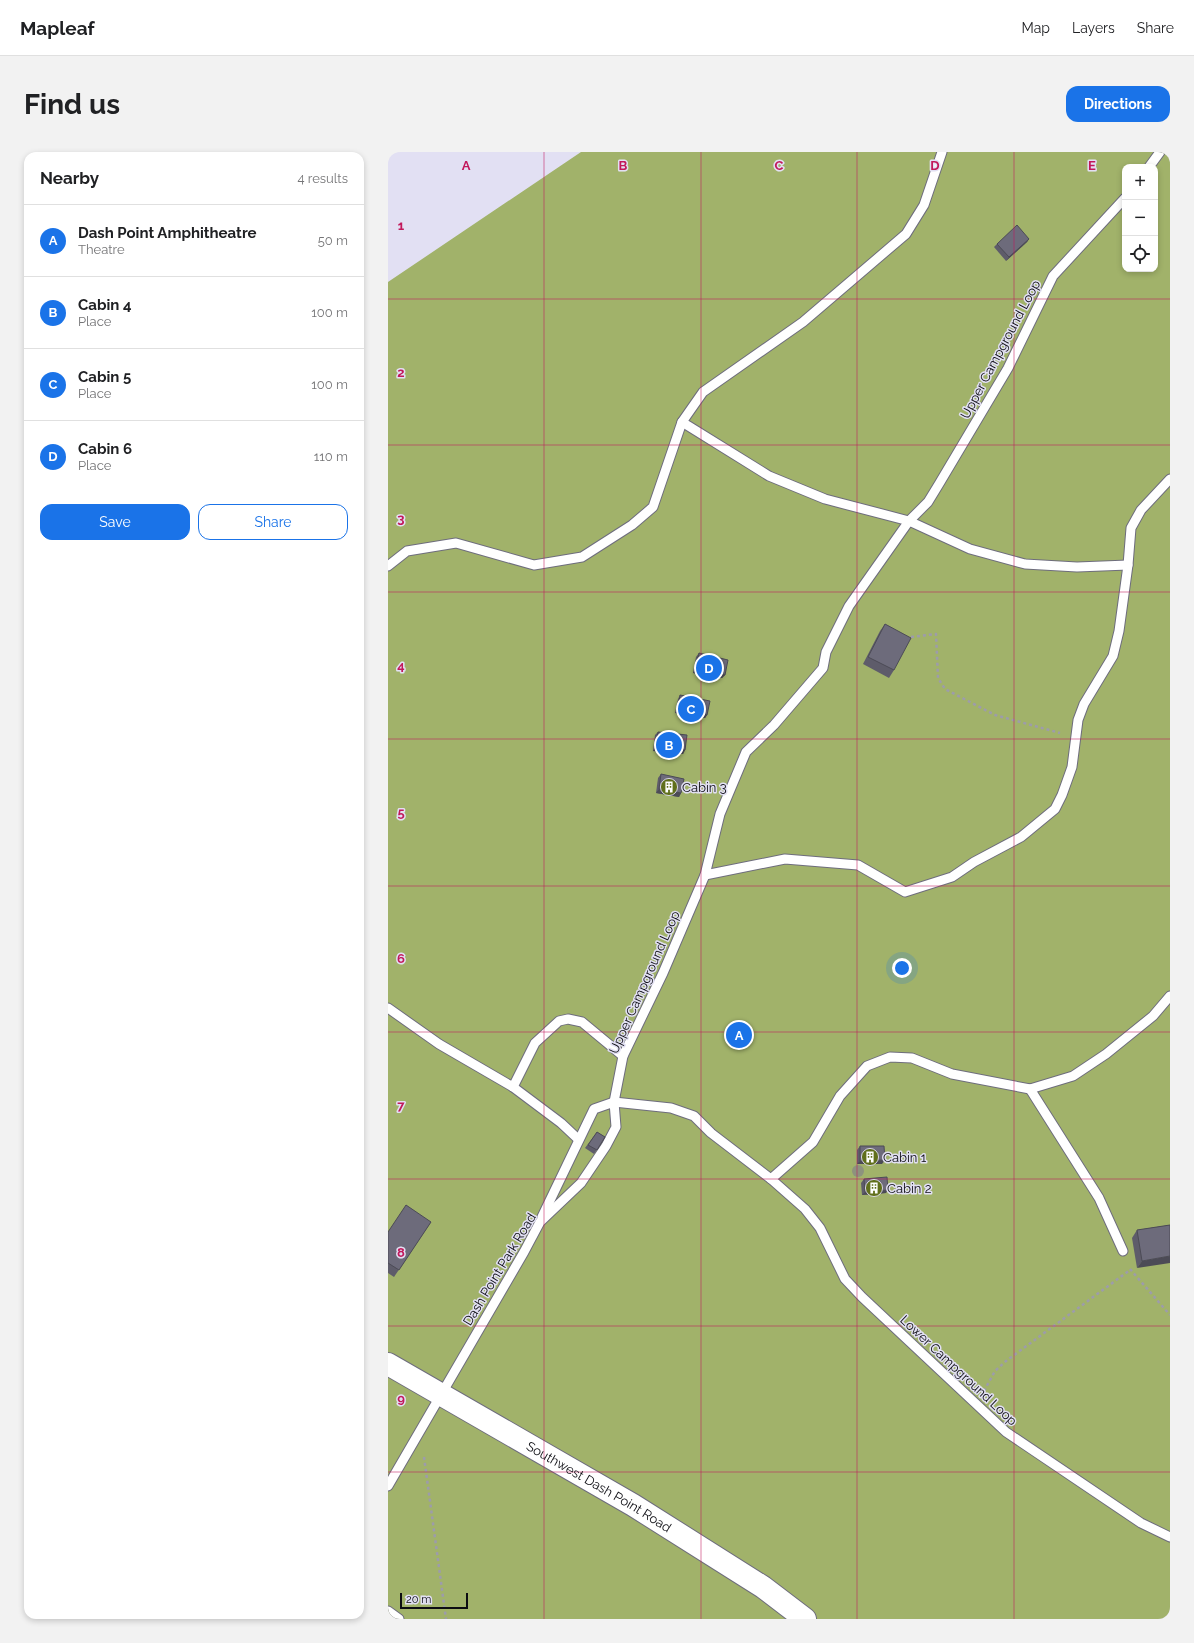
<!DOCTYPE html>
<html lang="en">
<head>
<meta charset="utf-8">
<style>
	:root { --surface:#fff; --page:#f2f2f2; --text:#202124; --muted:#757577; --line:#e0e0e0; --accent:#1a73e8 }
	body { margin:0; font-family:Raleway,sans-serif; background:var(--page); color:var(--text) }
	.controls { position:absolute; right:12px; top:12px; display:grid; overflow:hidden; border-radius:8px; box-shadow:0 2px 6px #0003 }
	.controls button { width:36px; height:36px; display:grid; place-items:center; padding:0; border:0; border-bottom:1px solid var(--line); background:var(--surface); color:var(--text); font:20px sans-serif }
	.scale { position:absolute; left:12px; bottom:10px; width:68px; box-sizing:border-box; padding-left:4px; border:2px solid #0c0c12; border-top:0; font-size:11px; line-height:14px; white-space:nowrap; color:#0c0c12; -webkit-text-stroke:3px #e2e0f3; paint-order:stroke }
	.you { position:absolute; left:514px; top:816px; width:14px; height:14px; margin:-10px; border:3px solid #fff; border-radius:50%; background:#1a73e8; box-shadow:0 0 0 6px #1a73e833 }
	.badge { display:grid; place-items:center; width:26px; height:26px; border-radius:50%; background:var(--accent); color:#fff; font-size:13px; font-weight:700 }
	.pin { position:absolute; translate:-50% -50%; border:2px solid #fff; box-shadow:0 1px 4px #0006 }
	.list { margin:0; padding:0; list-style:none }
	h2 { display:flex; justify-content:space-between; align-items:center; height:52px; margin:0; padding:0 16px; font-size:17px }
	h2 small { font-size:13px; font-weight:400; color:var(--muted) }
	.list li { display:grid; grid-template-columns:26px 1fr auto; gap:12px; align-items:center; box-sizing:border-box; height:72px; padding:0 16px; border-top:1px solid var(--line) }
	.list b { display:block; font-size:15px; white-space:nowrap }
	.list p { margin:0; font-size:13px; white-space:nowrap; color:var(--muted) }
	.list em { font-size:13px; font-style:normal; color:var(--muted) }
	.actions { display:flex; gap:8px; padding:12px 16px }
	.actions a { flex:1; padding:9px 0; border:1px solid var(--accent); border-radius:12px; text-align:center; font-size:14px; color:var(--accent) }
	.actions .main { background:var(--accent); color:#fff }
	.icon { flex:none; width:22px; height:22px; fill:none; stroke:currentColor; stroke-width:2; stroke-linecap:round; stroke-linejoin:round }
	.map { position:relative; flex:none; width:782px; height:1467px; overflow:hidden; border-radius:12px }
	header { display:flex; align-items:center; gap:24px; box-sizing:border-box; height:56px; padding:0 20px; background:var(--surface); border-bottom:1px solid var(--line) }
	header strong { font-size:19px }
	nav { display:flex; gap:22px; margin-inline-start:auto; font-size:14px }
	.intro { display:flex; align-items:center; justify-content:space-between; box-sizing:border-box; height:96px; padding:0 24px }
	h1 { margin:0; font-size:28px }
	.button { padding:10px 18px; border-radius:12px; background:var(--accent); color:#fff; font-size:14px; font-weight:700 }
	main { display:flex; gap:24px; padding:0 24px }
	aside { flex:1; background:var(--surface); border-radius:12px; box-shadow:0 2px 6px #0003 }
	.map>svg:first-child { display:block }
</style>
</head>
<body>
<header>
<strong>Mapleaf</strong>
<nav><a>Map</a><a>Layers</a><a>Share</a></nav>
</header>
<div class="intro"><h1>Find us</h1><a class="button">Directions</a></div>
<main>
<aside>
<h2>Nearby<small>4 results</small></h2>
<ul class="list">
<li><span class="badge">A</span><div><b>Dash Point Amphitheatre</b><p>Theatre</p></div><em>50 m</em></li>
<li><span class="badge">B</span><div><b>Cabin 4</b><p>Place</p></div><em>100 m</em></li>
<li><span class="badge">C</span><div><b>Cabin 5</b><p>Place</p></div><em>100 m</em></li>
<li><span class="badge">D</span><div><b>Cabin 6</b><p>Place</p></div><em>110 m</em></li>
</ul>
<div class="actions"><a class="main">Save</a><a>Share</a></div>
</aside>
<div class="map">
<svg width="782" height="1467" viewBox="0 0 782 1467">
	<rect width="100%" height="100%" fill="#e2e0f3"/>
	<path fill="#a1b26a" fill-rule="evenodd" d="M 193,0 L 782,0 L 782,1467 L 0,1467 L 0,130 ZM 737,15 L 767,15 L 767,117 L 737,117 Z"/>
	<g fill="none" stroke-linecap="round" stroke-linejoin="round">
		<g stroke="#6e6d7d" stroke-width="11">
			<g id="service">
				<path d="M 761,15 L 772,0"/>
				<path d="M 294,270 L 381,324 L 437,347 L 521,369 L 582,397 L 637,412 L 689,415 L 740,413"/>
				<path d="M 0,414 L 19,399 L 68,391 L 146,413 L 194,405 L 244,373 L 265,355 L 294,270 L 315,240 L 415,170 L 518,82 L 536,53 L 554,0"/>
				<path d="M 317,723 L 397,707 L 470,713 L 517,740 L 564,725 L 586,710 L 633,685 L 667,657 L 674,643 L 684,615 L 690,568 L 696,552 L 725,504 L 731,479 L 740,413 L 743,376 L 753,358 L 782,327"/>
				<path d="M 782,844 L 765,864 L 718,902 L 685,924 L 642,937 L 564,922 L 524,906 L 502,905 L 479,914 L 452,944 L 425,990 L 383,1027 L 417,1057 L 432,1076 L 457,1127 L 474,1145 L 618,1280 L 753,1371 L 782,1385"/>
				<path d="M 0,856 L 51,892 L 125,935 L 173,971 L 190,987"/>
				<path d="M 125,935 L 147,891 L 171,869 L 180,867 L 194,870 L 235,904"/>
				<path d="M 642,937 L 711,1046 L 735,1099"/>
				<path d="M 154,1065 L 206,957 L 226,950 L 283,956 L 306,964 L 323,981 L 383,1027"/>
				<path d="M 0,1334 L 136,1100 L 152,1070 L 193,1031 L 218,994 L 228,975 L 226,950 L 235,904 L 275,821 L 317,723 L 332,662 L 358,600 L 386,573 L 435,516 L 438,500 L 461,454 L 521,369 L 540,350 L 551,332 L 620,216 L 665,124 L 737,46"/>
				<path d="M 0,1459 L 11,1467"/>
			</g>
		</g>
		<g stroke="#6e6d7d" stroke-width="24">
			<g id="secondary">
				<path id="s1" d="M 0,1212 L 245,1353 L 375,1435 L 417,1467"/>
			</g>
		</g>
		<g stroke="#9d9caa" stroke-width="2.5" stroke-dasharray="3 3" stroke-linecap="butt">
			<path d="M 523,485 L 548,482 L 550,526 L 557,537 L 607,563 L 672,581"/>
			<path d="M 742,1117 L 782,1163"/>
			<path d="M 596,1239 L 607,1219 L 618,1209 L 742,1118"/>
			<path d="M 36,1305 L 58,1467"/>
		</g>
		<use href="#service" stroke="#fff" stroke-width="9"/>
		<use href="#secondary" stroke="#fff" stroke-width="22"/>
	</g>
	<circle fill="#8d927e" cx="470" cy="1019" r="6"/>
	<g fill="#5e5c6a">
		<path d="M 641,87 L 639,90 L 618,109 L 606,95 L 609,92 Z"/>
		<path d="M 497,472 L 506,518 L 501,526 L 475,512 L 492,479 Z"/>
		<path d="M 311,501 L 337,523 L 334,526 L 305,521 L 308,505 Z"/>
		<path d="M 292,543 L 319,563 L 317,566 L 287,561 L 290,547 Z"/>
		<path d="M 270,580 L 297,598 L 295,602 L 265,599 L 267,583 Z"/>
		<path d="M 273,622 L 293,641 L 291,645 L 268,641 L 270,626 Z"/>
		<path d="M 209,980 L 217,985 L 206,1002 L 197,996 Z"/>
		<path d="M 472,994 L 494,1012 L 469,1012 L 469,998 Z"/>
		<path d="M 476,1027 L 498,1041 L 474,1043 L 473,1031 Z"/>
		<path d="M 43,1070 L 6,1125 L 0,1121 L 0,1080 Z"/>
		<path d="M 782,1073 L 749,1116 L 744,1086 L 749,1078 Z"/>
	</g>
	<g fill="#4c4b56">
		<path d="M 641,87 L 639,90 L 618,109 L 621,105 Z"/>
		<path d="M 307,517 L 337,523 L 334,526 L 305,521 Z"/>
		<path d="M 290,557 L 319,563 L 317,566 L 287,561 Z"/>
		<path d="M 268,595 L 297,598 L 295,602 L 265,599 Z"/>
		<path d="M 271,637 L 293,641 L 291,645 L 268,641 Z"/>
		<path d="M 497,1008 L 494,1012 L 469,1012 L 472,1009 Z"/>
		<path d="M 500,1038 L 498,1041 L 474,1043 L 477,1040 Z"/>
		<path d="M 782,1104 L 782,1111 L 749,1116 L 754,1109 Z"/>
	</g>
	<g fill="#6d6b7b" stroke="#4c4b56">
		<path d="M 629,73 L 641,87 L 621,105 L 609,92 Z"/>
		<path d="M 497,472 L 523,486 L 506,518 L 480,505 Z"/>
		<path d="M 311,501 L 340,508 L 337,523 L 307,517 Z"/>
		<path d="M 292,543 L 322,549 L 319,563 L 290,557 Z"/>
		<path d="M 270,580 L 299,583 L 297,598 L 268,595 Z"/>
		<path d="M 273,622 L 296,627 L 293,641 L 271,637 Z"/>
		<path d="M 209,980 L 217,985 L 209,998 L 200,993 Z"/>
		<path d="M 472,994 L 496,994 L 497,1008 L 472,1009 Z"/>
		<path d="M 499,1025 L 500,1038 L 477,1040 L 476,1027 Z"/>
		<path d="M 18,1053 L 43,1070 L 11,1118 L 0,1111 L 0,1080 Z"/>
		<path d="M 782,1073 L 782,1104 L 754,1109 L 749,1078 Z"/>
	</g>
	<path fill="none" stroke="#c2185b" stroke-width="1" stroke-opacity="0.55" d="M 156,0 L 156,1467M 313,0 L 313,1467M 469,0 L 469,1467M 626,0 L 626,1467M 0,147 L 782,147M 0,293 L 782,293M 0,440 L 782,440M 0,587 L 782,587M 0,734 L 782,734M 0,880 L 782,880M 0,1027 L 782,1027M 0,1174 L 782,1174M 0,1320 L 782,1320"/>
	<defs>
		<g id="building-disc" transform="scale(0.9)"><circle r="9.5" fill="#606f1b" stroke="#e2e0f3"/><path d="M-4-6H4V6H1V3H-1V6H-4ZM-2.5-4.3h1.7v1.8h-1.7ZM.8-4.3h1.7v1.8H.8ZM-2.5-1h1.7V.8h-1.7ZM.8-1h1.7V.8H.8Z" fill="#fff"/></g>
	</defs>
	<g fill-rule="evenodd">
		<use href="#building-disc" x="281" y="635"/>
		<use href="#building-disc" x="482" y="1005"/>
		<use href="#building-disc" x="486" y="1036"/>
	</g>
	<g text-anchor="middle" stroke-width="3" stroke-linejoin="round" paint-order="stroke">
		<g font-size="13" fill="#0c0c12" stroke="#e2e0f3">
			<text transform="translate(612 197) rotate(-62)" y="5">Upper Campground Loop</text>
			<text transform="translate(256 830) rotate(-66)" y="5">Upper Campground Loop</text>
			<text transform="translate(111 1117) rotate(-59)" y="5">Dash Point Park Road</text>
			<text transform="translate(571 1218) rotate(43)" y="5">Lower Campground Loop</text>
			<text dy="5" stroke="none"><textPath href="#s1" startOffset="244">Southwest Dash Point Road</textPath></text>
		</g>
		<g font-size="13" fill="#0c0c12" stroke="#e2e0f3" text-anchor="start">
			<text x="294" y="640">Cabin 3</text>
			<text x="495" y="1010">Cabin 1</text>
			<text x="499" y="1041">Cabin 2</text>
		</g>
	</g>
	<g font-size="13" text-anchor="middle" font-weight="bold" fill="#c2185b" stroke="#e2e0f3" stroke-width="3" stroke-linejoin="round" paint-order="stroke">
		<text x="78" y="18">A</text>
		<text x="235" y="18">B</text>
		<text x="391" y="18">C</text>
		<text x="547" y="18">D</text>
		<text x="704" y="18">E</text>
		<text x="13" y="78">1</text>
		<text x="13" y="225">2</text>
		<text x="13" y="371">3</text>
		<text x="13" y="518">4</text>
		<text x="13" y="665">5</text>
		<text x="13" y="811">6</text>
		<text x="13" y="958">7</text>
		<text x="13" y="1105">8</text>
		<text x="13" y="1251">9</text>
	</g>
</svg>
<div class="controls">
<button>+</button>
<button>−</button>
<button><svg class="icon" aria-label="locate" viewBox="0 0 24 24"><circle cx="12" cy="12" r="6"/><path d="M12 2v4M12 18v4M2 12h4M18 12h4"/></svg></button>
</div>
<div class="scale">20 m</div>
<div class="you"></div>
<div class="pin badge" style="left:351px;top:883px">A</div>
<div class="pin badge" style="left:281px;top:593px">B</div>
<div class="pin badge" style="left:303px;top:557px">C</div>
<div class="pin badge" style="left:321px;top:516px">D</div>
</div>
</main>
</body>
</html>
